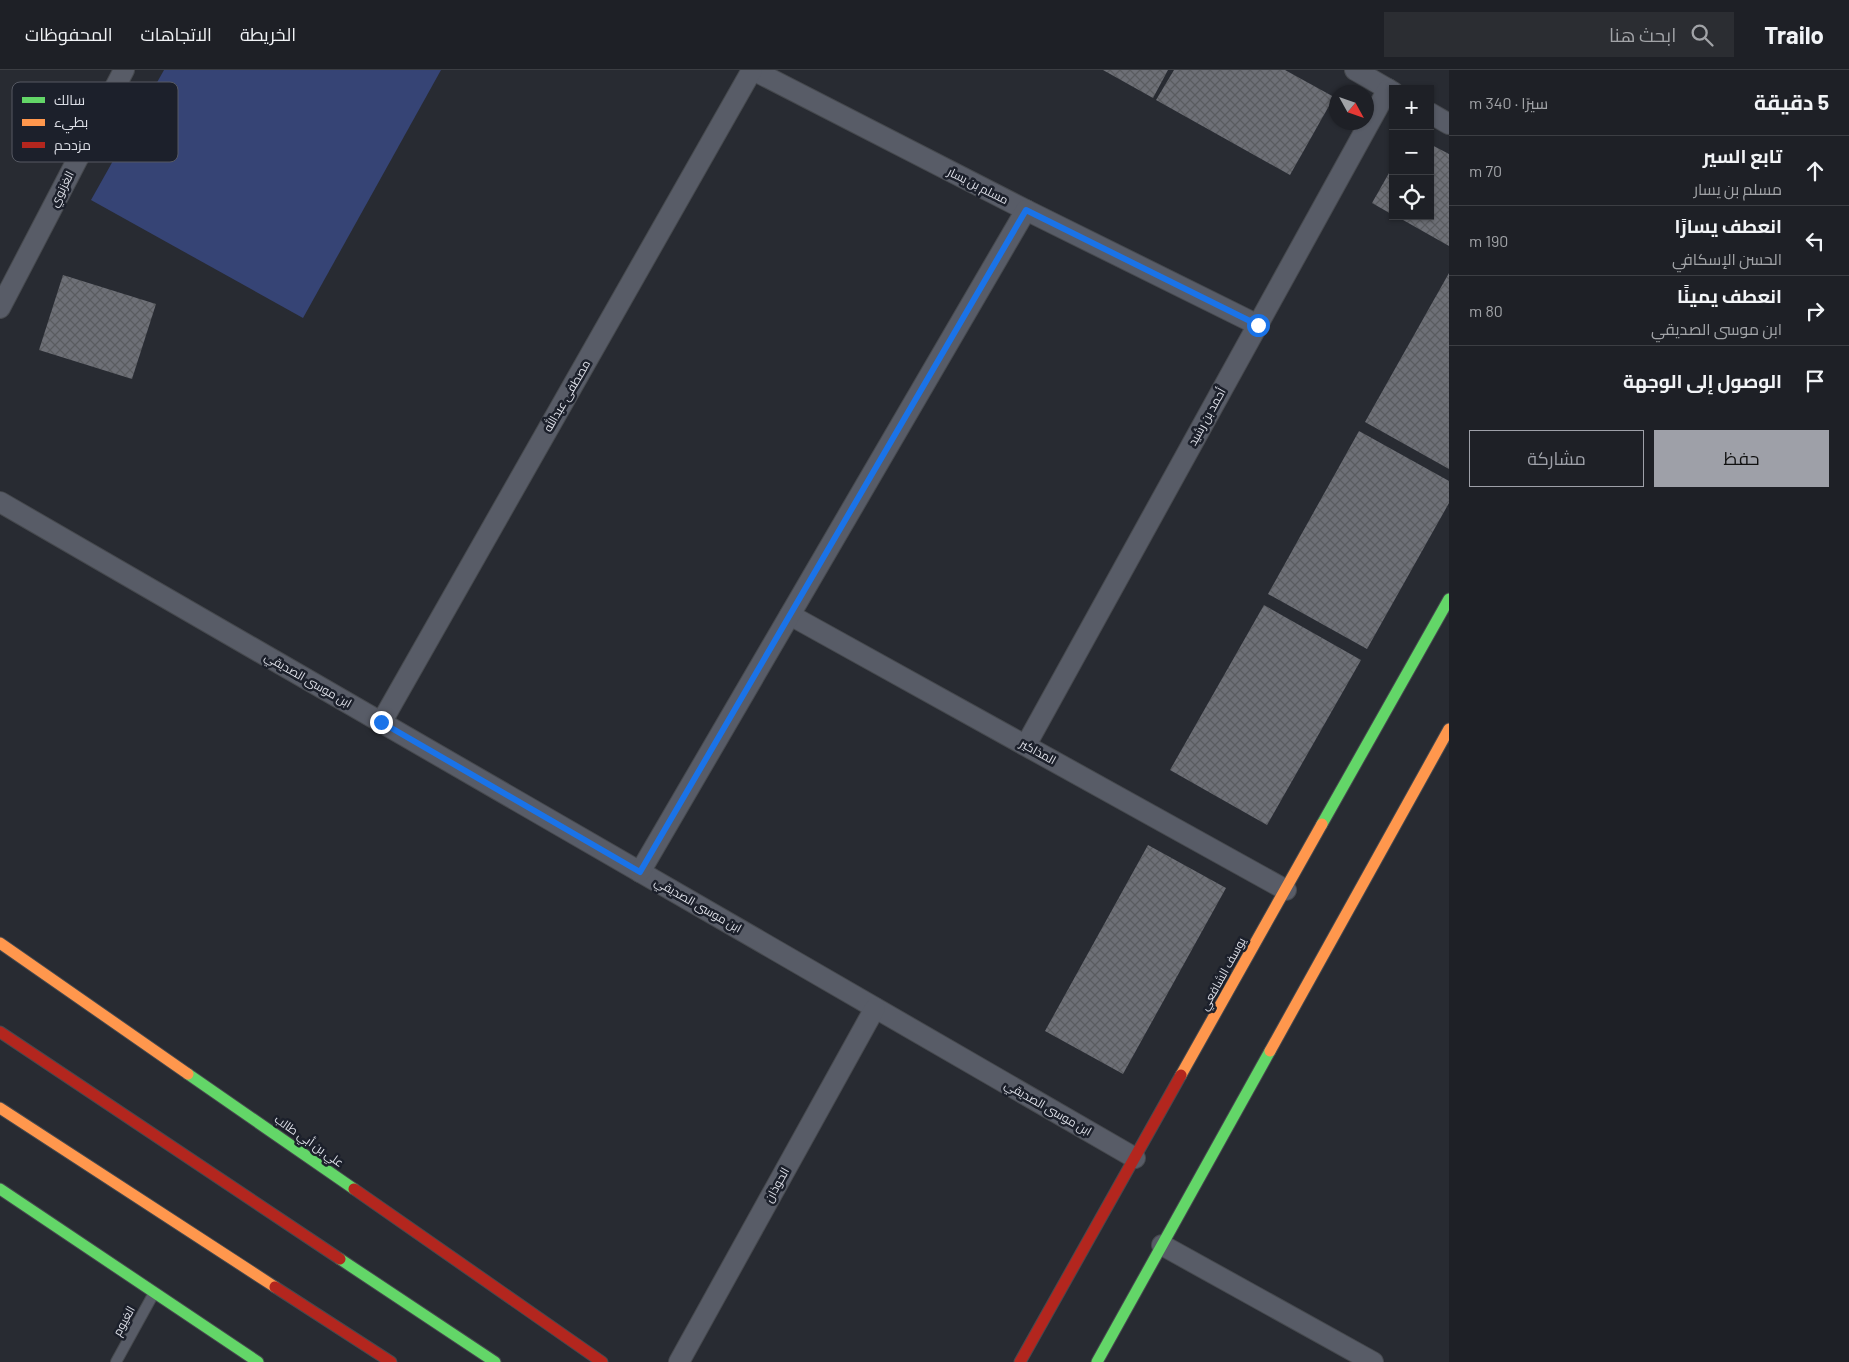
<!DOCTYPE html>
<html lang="ar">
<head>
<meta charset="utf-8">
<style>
	:root { --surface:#1e2026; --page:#2b2d32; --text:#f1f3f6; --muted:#a1a3a7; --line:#3c3e43; --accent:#9ea0a8 }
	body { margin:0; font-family:Barlow,Cairo,sans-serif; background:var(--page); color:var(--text); direction:rtl }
	.controls { position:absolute; right:15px; top:15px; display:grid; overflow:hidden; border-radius:0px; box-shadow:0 1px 4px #0004 }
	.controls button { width:45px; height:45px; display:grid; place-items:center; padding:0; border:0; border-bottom:1px solid var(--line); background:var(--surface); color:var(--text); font:25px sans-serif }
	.compass { position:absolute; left:1329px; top:15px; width:45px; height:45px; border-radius:50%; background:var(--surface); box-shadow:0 1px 4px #0004; rotate:130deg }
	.stop { position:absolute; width:15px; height:15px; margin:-11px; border:4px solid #1a73e8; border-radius:50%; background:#fff }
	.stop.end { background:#1a73e8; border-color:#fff; box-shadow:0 1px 5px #0008 }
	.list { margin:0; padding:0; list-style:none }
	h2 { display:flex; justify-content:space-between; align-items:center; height:65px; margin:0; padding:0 20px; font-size:21px }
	h2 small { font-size:16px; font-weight:400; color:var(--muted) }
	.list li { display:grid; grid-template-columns:32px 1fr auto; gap:15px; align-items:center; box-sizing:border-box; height:70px; padding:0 20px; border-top:1px solid var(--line) }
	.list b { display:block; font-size:19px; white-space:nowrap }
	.list p { margin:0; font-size:16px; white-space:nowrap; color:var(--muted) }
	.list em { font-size:16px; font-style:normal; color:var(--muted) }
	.actions { display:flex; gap:10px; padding:15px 20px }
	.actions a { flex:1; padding:11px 0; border:1px solid var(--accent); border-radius:0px; text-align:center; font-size:18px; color:var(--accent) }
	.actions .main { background:var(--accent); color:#111 }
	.icon { flex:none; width:28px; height:28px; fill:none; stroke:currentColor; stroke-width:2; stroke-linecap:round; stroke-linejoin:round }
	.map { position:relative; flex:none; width:1449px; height:1292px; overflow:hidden; direction:ltr }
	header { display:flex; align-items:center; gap:30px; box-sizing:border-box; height:70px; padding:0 25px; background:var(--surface); border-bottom:1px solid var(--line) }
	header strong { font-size:24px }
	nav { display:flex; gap:28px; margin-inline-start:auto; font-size:18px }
	.search { width:350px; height:45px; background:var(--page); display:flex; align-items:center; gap:12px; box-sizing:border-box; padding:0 18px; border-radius:0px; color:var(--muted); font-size:19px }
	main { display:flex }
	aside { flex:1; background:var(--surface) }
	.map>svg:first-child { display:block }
</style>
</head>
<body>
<header>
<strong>Trailo</strong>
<div class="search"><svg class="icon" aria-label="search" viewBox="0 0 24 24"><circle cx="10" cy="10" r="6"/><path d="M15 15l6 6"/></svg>ابحث هنا</div>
<nav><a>الخريطة</a><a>الاتجاهات</a><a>المحفوظات</a></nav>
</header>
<main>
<aside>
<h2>5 دقيقة<small>سيرًا · 340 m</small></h2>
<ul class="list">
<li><svg class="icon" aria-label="ahead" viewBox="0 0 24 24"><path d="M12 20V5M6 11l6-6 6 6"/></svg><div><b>تابع السير</b><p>مسلم بن يسار</p></div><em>70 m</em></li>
<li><svg class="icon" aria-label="left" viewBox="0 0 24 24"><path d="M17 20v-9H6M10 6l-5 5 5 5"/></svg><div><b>انعطف يسارًا</b><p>الحسن الإسكافي</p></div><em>190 m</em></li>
<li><svg class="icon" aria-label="right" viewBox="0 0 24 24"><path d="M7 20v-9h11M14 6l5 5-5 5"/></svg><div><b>انعطف يمينًا</b><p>ابن موسى الصديقي</p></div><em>80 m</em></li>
<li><svg class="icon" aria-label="arrive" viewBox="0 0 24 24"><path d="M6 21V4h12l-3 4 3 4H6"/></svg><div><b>الوصول إلى الوجهة</b></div></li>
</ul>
<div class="actions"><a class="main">حفظ</a><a>مشاركة</a></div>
</aside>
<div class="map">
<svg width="1449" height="1292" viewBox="0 0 1449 1292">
	<defs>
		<pattern id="building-cross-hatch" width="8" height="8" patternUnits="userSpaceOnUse" patternTransform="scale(1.25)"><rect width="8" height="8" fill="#6e7077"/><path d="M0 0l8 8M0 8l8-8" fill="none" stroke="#5a5c60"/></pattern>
	</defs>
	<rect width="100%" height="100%" fill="#282b32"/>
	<path fill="#364475" d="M 164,0 L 441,0 L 303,248 L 91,130 Z"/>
	<g fill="url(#building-cross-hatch)">
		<path d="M 1103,0 L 1168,0 L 1153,28 Z"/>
		<path d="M 1174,0 L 1285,0 L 1334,27 L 1290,105 L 1156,30 Z"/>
		<path d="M 1430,74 L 1449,84 L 1449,176 L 1396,146 L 1430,146 Z"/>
		<path d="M 1393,96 L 1393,145 L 1372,133 Z"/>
		<path d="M 1449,203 L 1449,399 L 1365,352 Z"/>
		<path d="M 63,205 L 156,234 L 132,309 L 39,280 Z"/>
		<path d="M 1359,361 L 1449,411 L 1449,433 L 1367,579 L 1268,524 Z"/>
		<path d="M 1264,535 L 1361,590 L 1267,755 L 1170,700 Z"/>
		<path d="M 1148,775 L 1226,818 L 1123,1004 L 1045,961 Z"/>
	</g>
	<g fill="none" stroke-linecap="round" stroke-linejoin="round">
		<g stroke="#46494e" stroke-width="12">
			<path id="lane" d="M 116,1292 L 154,1223"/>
		</g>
		<g stroke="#46494e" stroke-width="22">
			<g id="street">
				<path d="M 753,0 L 1026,140 L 1258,255"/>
				<path d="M 1355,0 L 1393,22"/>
				<path d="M 1430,43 L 1449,54"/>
				<path d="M 0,238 L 124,0"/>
				<path d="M 0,432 L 1135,1088"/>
				<path d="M 790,545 L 1286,820"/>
				<path d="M 381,653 L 752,0"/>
				<path d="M 1026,675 L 1388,19"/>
				<path d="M 640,802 L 1026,140"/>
				<path d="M 1162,1175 L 1373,1292"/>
				<path d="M 679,1292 L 875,938"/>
			</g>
		</g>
		<g stroke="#46494e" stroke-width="13">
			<g id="fast">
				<path d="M 1322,754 L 1449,529"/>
				<path d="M 188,1004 L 354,1119"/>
				<path d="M 0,1119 L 258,1292"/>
				<path d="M 340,1189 L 495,1292"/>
				<path d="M 1097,1292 L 1270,981"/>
			</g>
		</g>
		<g stroke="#46494e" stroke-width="13">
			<g id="slow">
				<path d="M 0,873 L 188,1004"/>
				<path d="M 1270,981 L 1449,659"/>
				<path d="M 1181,1005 L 1322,754"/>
				<path d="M 0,1038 L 275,1217"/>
			</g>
		</g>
		<g stroke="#46494e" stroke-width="13">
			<g id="jam">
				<path d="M 0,962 L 340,1189"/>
				<path d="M 354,1119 L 602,1292"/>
				<path d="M 275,1217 L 391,1292"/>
				<path d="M 1020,1292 L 1181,1005"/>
			</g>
		</g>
		<use href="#lane" stroke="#585c67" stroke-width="10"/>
		<use href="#street" stroke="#585c67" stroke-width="20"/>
		<use href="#fast" stroke="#63d668" stroke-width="11"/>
		<use href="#slow" stroke="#ff974d" stroke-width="11"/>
		<use href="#jam" stroke="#b3261e" stroke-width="11"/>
	</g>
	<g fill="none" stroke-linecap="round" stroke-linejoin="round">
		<path stroke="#1a73e8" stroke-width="6" d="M 381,652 L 640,802 L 1026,140 L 1258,255"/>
	</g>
	<g text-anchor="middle" stroke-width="5" stroke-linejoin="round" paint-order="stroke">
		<g font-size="12" fill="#dddfe7" stroke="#1c202b">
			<text transform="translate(978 116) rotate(27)" y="4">مسلم بن يسار</text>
			<text transform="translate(62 119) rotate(-63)" y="4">الغزنوي</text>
			<text transform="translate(567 326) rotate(-60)" y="4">مصطفى عبدالله</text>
			<text transform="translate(1207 347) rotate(-61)" y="4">أحمد بن رشيد</text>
			<text transform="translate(308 610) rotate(30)" y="4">ابن موسى الصديقي</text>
			<text transform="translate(1038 682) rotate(29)" y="4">المذاكير</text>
			<text transform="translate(698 835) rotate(30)" y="4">ابن موسى الصديقي</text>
			<text transform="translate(1223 904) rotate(-61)" y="4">يوسف الشافعي</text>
			<text transform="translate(1048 1038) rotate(30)" y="4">ابن موسى الصديقي</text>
			<text transform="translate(309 1071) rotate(35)" y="4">علي بن أبي طالب</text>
			<text transform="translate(777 1115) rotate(-61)" y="4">الحوذان</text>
			<text transform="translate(124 1251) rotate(-61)" y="4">الغيوم</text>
		</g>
	</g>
	<rect x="12" y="12" width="166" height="80" rx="8" fill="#1c202b" stroke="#565963" stroke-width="1"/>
	<rect x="22" y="27" width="23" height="6" fill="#63d668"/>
	<rect x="22" y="49" width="23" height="7" fill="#ff974d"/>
	<rect x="22" y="72" width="23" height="6" fill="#b3261e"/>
	<g font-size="14" fill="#dddfe7">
		<text x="54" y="35">سالك</text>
		<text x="54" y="57">بطيء</text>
		<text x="54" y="80">مزدحم</text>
	</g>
</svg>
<div class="controls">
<button>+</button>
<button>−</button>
<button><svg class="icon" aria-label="locate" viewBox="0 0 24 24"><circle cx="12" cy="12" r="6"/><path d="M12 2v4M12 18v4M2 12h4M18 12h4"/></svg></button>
</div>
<svg class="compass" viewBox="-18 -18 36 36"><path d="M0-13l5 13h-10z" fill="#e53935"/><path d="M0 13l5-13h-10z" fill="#a1a3a7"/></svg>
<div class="stop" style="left:1258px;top:255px"></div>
<div class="stop end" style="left:381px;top:652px"></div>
</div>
</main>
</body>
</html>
